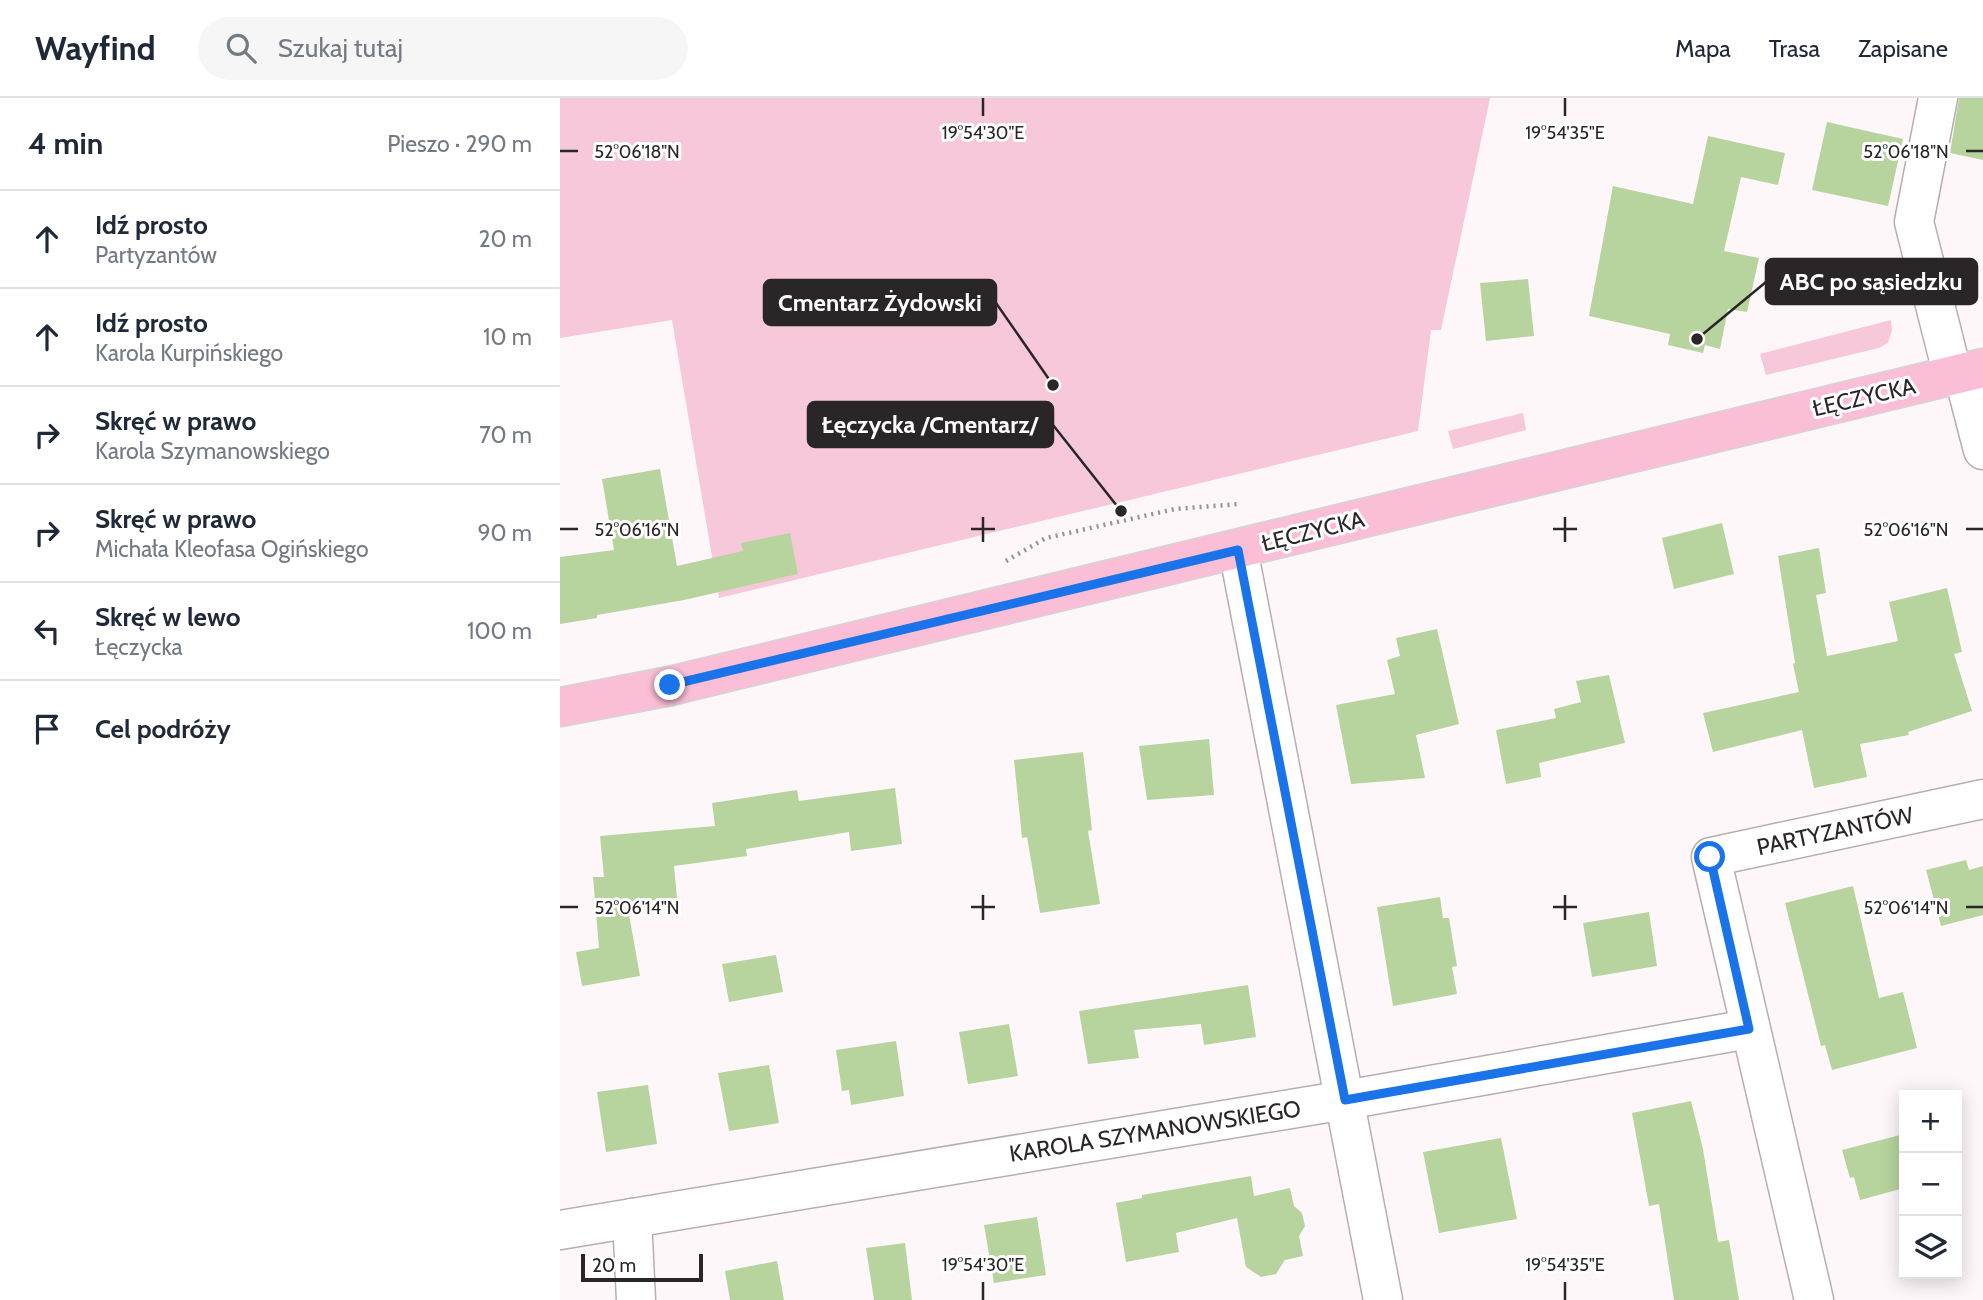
<!DOCTYPE html>
<html lang="pl">
<head>
<meta charset="utf-8">
<style>
	:root { --surface:#fff; --page:#f6f6f7; --text:#1f2937; --muted:#747a83; --line:#e0e1e3 }
	body { margin:0; font-family:Cabin,sans-serif; background:var(--page); color:var(--text) }
	.controls { position:absolute; right:21px; bottom:21px; display:grid; overflow:hidden; border-radius:0px; box-shadow:0 4px 18px #0003 }
	.controls button { width:63px; height:63px; display:grid; place-items:center; padding:0; border:0; border-bottom:2px solid var(--line); background:var(--surface); color:var(--text); font:35px sans-serif }
	.scale { position:absolute; left:21px; bottom:18px; width:122px; box-sizing:border-box; padding-left:7px; border:4px solid #2a2628; border-top:0; font-size:19px; line-height:24px; white-space:nowrap; color:#2a2628; -webkit-text-stroke:5px #fff; paint-order:stroke }
	.stop { position:absolute; width:21px; height:21px; margin:-16px; border:5px solid #1a73e8; border-radius:50%; background:#fff }
	.stop.end { background:#1a73e8; border-color:#fff; box-shadow:0 2px 7px #0008 }
	.list { margin:0; padding:0; list-style:none }
	h2 { display:flex; justify-content:space-between; align-items:center; height:91px; margin:0; padding:0 28px; font-size:30px }
	h2 small { font-size:23px; font-weight:400; color:var(--muted) }
	.list li { display:grid; grid-template-columns:46px 1fr auto; gap:21px; align-items:center; box-sizing:border-box; height:98px; padding:0 28px; border-top:2px solid var(--line) }
	.list b { display:block; font-size:26px; white-space:nowrap }
	.list p { margin:0; font-size:23px; white-space:nowrap; color:var(--muted) }
	.list em { font-size:23px; font-style:normal; color:var(--muted) }
	.icon { flex:none; width:38px; height:38px; fill:none; stroke:currentColor; stroke-width:2; stroke-linecap:round; stroke-linejoin:round }
	.map { position:relative; flex:none; width:1423px; height:1202px; overflow:hidden }
	header { display:flex; align-items:center; gap:42px; box-sizing:border-box; height:98px; padding:0 35px; background:var(--surface); border-bottom:2px solid var(--line) }
	header strong { font-size:33px }
	nav { display:flex; gap:38px; margin-inline-start:auto; font-size:24px }
	.search { width:490px; height:63px; background:var(--page); display:flex; align-items:center; gap:18px; box-sizing:border-box; padding:0 24px; border-radius:38px; color:var(--muted); font-size:26px }
	main { display:flex }
	aside { flex:1; background:var(--surface) }
	.map>svg:first-child { display:block }
</style>
</head>
<body>
<header>
<strong>Wayfind</strong>
<div class="search"><svg class="icon" aria-label="search" viewBox="0 0 24 24"><circle cx="10" cy="10" r="6"/><path d="M15 15l6 6"/></svg>Szukaj tutaj</div>
<nav><a>Mapa</a><a>Trasa</a><a>Zapisane</a></nav>
</header>
<main>
<aside>
<h2>4 min<small>Pieszo · 290 m</small></h2>
<ul class="list">
<li><svg class="icon" aria-label="ahead" viewBox="0 0 24 24"><path d="M12 20V5M6 11l6-6 6 6"/></svg><div><b>Idź prosto</b><p>Partyzantów</p></div><em>20 m</em></li>
<li><svg class="icon" aria-label="ahead" viewBox="0 0 24 24"><path d="M12 20V5M6 11l6-6 6 6"/></svg><div><b>Idź prosto</b><p>Karola Kurpińskiego</p></div><em>10 m</em></li>
<li><svg class="icon" aria-label="right" viewBox="0 0 24 24"><path d="M7 20v-9h11M14 6l5 5-5 5"/></svg><div><b>Skręć w prawo</b><p>Karola Szymanowskiego</p></div><em>70 m</em></li>
<li><svg class="icon" aria-label="right" viewBox="0 0 24 24"><path d="M7 20v-9h11M14 6l5 5-5 5"/></svg><div><b>Skręć w prawo</b><p>Michała Kleofasa Ogińskiego</p></div><em>90 m</em></li>
<li><svg class="icon" aria-label="left" viewBox="0 0 24 24"><path d="M17 20v-9H6M10 6l-5 5 5 5"/></svg><div><b>Skręć w lewo</b><p>Łęczycka</p></div><em>100 m</em></li>
<li><svg class="icon" aria-label="arrive" viewBox="0 0 24 24"><path d="M6 21V4h12l-3 4 3 4H6"/></svg><div><b>Cel podróży</b></div></li>
</ul>
</aside>
<div class="map">
<svg width="1423" height="1202" viewBox="0 0 1423 1202">
	<rect width="100%" height="100%" fill="#fef7f9"/>
	<g fill="#f6c8d9">
		<path d="M 0,0 L 930,0 L 881,232 L 871,232 L 858,333 L 159,500 L 112,222 L 0,240 Z"/>
		<path d="M 1331,222 L 1332,232 L 1328,245 L 1319,250 L 1206,277 L 1200,256 Z"/>
		<path d="M 963,315 L 966,332 L 893,351 L 888,333 Z"/>
	</g>
	<g fill="#b7d49e">
		<path d="M 1399,0 L 1423,0 L 1423,62 L 1390,55 Z"/>
		<path d="M 1267,24 L 1343,41 L 1328,108 L 1252,92 Z"/>
		<path d="M 1148,38 L 1225,55 L 1218,87 L 1181,79 L 1164,153 L 1199,160 L 1187,214 L 1168,211 L 1160,251 L 1145,247 L 1143,255 L 1108,247 L 1110,236 L 1029,218 L 1053,88 L 1133,106 Z"/>
		<path d="M 968,181 L 974,238 L 926,243 L 920,185 Z"/>
		<path d="M 100,371 L 117,468 L 183,453 L 181,445 L 230,435 L 238,476 L 124,502 L 37,517 L 37,520 L 0,526 L 0,459 L 54,452 L 42,381 Z"/>
		<path d="M 1162,425 L 1174,476 L 1114,491 L 1102,440 Z"/>
		<path d="M 1259,450 L 1266,495 L 1256,497 L 1267,558 L 1338,543 L 1329,504 L 1387,490 L 1402,554 L 1394,556 L 1412,613 L 1348,634 L 1349,637 L 1300,646 L 1307,679 L 1254,690 L 1242,632 L 1153,654 L 1143,615 L 1239,594 L 1233,566 L 1235,565 L 1218,458 Z"/>
		<path d="M 877,531 L 899,626 L 856,637 L 865,680 L 791,686 L 776,607 L 835,596 L 827,562 L 840,558 L 836,540 Z"/>
		<path d="M 1049,577 L 1065,645 L 979,665 L 981,679 L 946,686 L 936,632 L 996,620 L 994,611 L 1021,604 L 1016,583 Z"/>
		<path d="M 649,641 L 654,697 L 587,702 L 579,648 Z"/>
		<path d="M 523,654 L 532,732 L 528,733 L 540,806 L 480,815 L 467,739 L 462,740 L 454,662 Z"/>
		<path d="M 335,690 L 342,746 L 291,753 L 289,734 L 186,751 L 187,758 L 114,768 L 117,800 L 67,805 L 80,878 L 22,888 L 16,854 L 39,850 L 33,779 L 44,779 L 40,738 L 155,728 L 152,705 L 237,692 L 239,703 Z"/>
		<path d="M 1406,762 L 1409,772 L 1423,768 L 1423,817 L 1381,828 L 1366,772 Z"/>
		<path d="M 1293,788 L 1319,900 L 1343,894 L 1357,950 L 1272,972 L 1265,947 L 1261,948 L 1225,805 Z"/>
		<path d="M 880,799 L 883,820 L 889,820 L 897,868 L 892,869 L 897,896 L 833,908 L 817,809 Z"/>
		<path d="M 1089,814 L 1097,868 L 1032,879 L 1023,825 Z"/>
		<path d="M 216,857 L 223,894 L 169,904 L 162,866 Z"/>
		<path d="M 688,887 L 696,939 L 644,947 L 641,926 L 574,932 L 579,960 L 528,966 L 519,913 Z"/>
		<path d="M 449,926 L 458,978 L 408,986 L 399,934 Z"/>
		<path d="M 336,943 L 344,998 L 291,1007 L 289,992 L 282,993 L 276,952 Z"/>
		<path d="M 209,967 L 219,1025 L 169,1033 L 158,975 Z"/>
		<path d="M 88,987 L 97,1046 L 46,1054 L 37,994 Z"/>
		<path d="M 1131,1003 L 1143,1051 L 1158,1144 L 1169,1142 L 1179,1202 L 1114,1202 L 1099,1106 L 1089,1108 L 1072,1015 Z"/>
		<path d="M 1340,1037 L 1344,1054 L 1344,1090 L 1300,1102 L 1294,1079 L 1290,1080 L 1282,1052 Z"/>
		<path d="M 941,1040 L 957,1121 L 879,1135 L 863,1054 Z"/>
		<path d="M 691,1078 L 694,1098 L 730,1090 L 734,1108 L 742,1115 L 745,1128 L 739,1138 L 743,1158 L 725,1162 L 716,1176 L 701,1179 L 686,1169 L 677,1120 L 616,1135 L 619,1154 L 566,1164 L 556,1105 L 582,1100 L 582,1097 Z"/>
		<path d="M 477,1119 L 486,1177 L 434,1185 L 424,1127 Z"/>
		<path d="M 345,1145 L 352,1202 L 314,1202 L 306,1150 Z"/>
		<path d="M 217,1163 L 224,1202 L 170,1202 L 165,1173 Z"/>
	</g>
	<g fill="none" stroke-linecap="round" stroke-linejoin="round">
		<g stroke="#b8adb1" stroke-width="41">
			<g id="minor">
				<path d="M 1378,0 L 1354,124 L 1393,278"/>
				<path d="M 1403,275 L 1423,352"/>
				<path d="M 678,451 L 823,1202"/>
				<path d="M 72,1120 L 76,1202"/>
				<path d="M 0,1132 L 785,1002 L 1189,931"/>
				<path d="M 1254,1202 L 1151,759 L 1423,701"/>
			</g>
		</g>
		<g stroke="#d4d4d4" stroke-width="41">
			<path id="major" d="M 0,609 L 110,588 L 1423,270"/>
		</g>
		<path stroke="#969092" stroke-width="4.5" stroke-dasharray="2 5" stroke-linecap="butt" d="M 446,463 L 486,440 L 615,411 L 679,406"/>
		<use href="#minor" stroke="#fff" stroke-width="38"/>
		<use href="#major" stroke="#fbbed7" stroke-width="38"/>
	</g>
	<g fill="none" stroke-linecap="round" stroke-linejoin="round">
		<path stroke="#1a73e8" stroke-width="9" d="M 110,587 L 678,452 L 785,1002 L 1189,931 L 1150,759"/>
	</g>
	<path fill="none" stroke="#2a2628" stroke-width="2.5" d="M 423,0 L 423,18M 1005,0 L 1005,18M 0,53 L 18,53M 1406,53 L 1423,53M 423,419 L 423,444M 1005,419 L 1005,444M 0,431 L 18,431M 411,431 L 435,431M 993,431 L 1017,431M 1406,431 L 1423,431M 423,797 L 423,822M 1005,797 L 1005,822M 0,809 L 18,809M 411,809 L 435,809M 993,809 L 1017,809M 1406,809 L 1423,809M 423,1184 L 423,1202M 1005,1184 L 1005,1202"/>
	<g text-anchor="middle" stroke-width="6" stroke-linejoin="round" paint-order="stroke">
		<g font-size="23" fill="#2a2628" stroke="#fff">
			<text transform="translate(1304 299) rotate(-13)" y="8">ŁĘCZYCKA</text>
			<text transform="translate(753 433) rotate(-14)" y="8">ŁĘCZYCKA</text>
			<text transform="translate(1275 733) rotate(-12)" y="8">PARTYZANTÓW</text>
			<text transform="translate(595 1033) rotate(-9)" y="8">KAROLA SZYMANOWSKIEGO</text>
		</g>
	</g>
	<g font-size="18" text-anchor="middle" fill="#2a2628" stroke="#fff" stroke-width="6" stroke-linejoin="round" paint-order="stroke">
		<text x="423" y="41">19°54'30"E</text>
		<text x="1005" y="41">19°54'35"E</text>
		<text x="77" y="60">52°06'18"N</text>
		<text x="1346" y="60">52°06'18"N</text>
		<text x="77" y="438">52°06'16"N</text>
		<text x="1346" y="438">52°06'16"N</text>
		<text x="77" y="816">52°06'14"N</text>
		<text x="1346" y="816">52°06'14"N</text>
		<text x="423" y="1173">19°54'30"E</text>
		<text x="1005" y="1173">19°54'35"E</text>
	</g>
	<path fill="none" stroke="#2a2628" stroke-width="2.5" d="M1137 241L1206 184M493 287L436 205M561 413L493 327"/>
	<g fill="#2a2628" stroke="#fff" stroke-width="2.5">
		<circle cx="1137" cy="241" r="7"/>
		<circle cx="493" cy="287" r="7"/>
		<circle cx="561" cy="413" r="7"/>
	</g>
	<g fill="#2a2628" stroke="#2a2628" stroke-width="2.5">
		<rect x="1206" y="161" width="211" height="45" rx="7"/>
		<rect x="204" y="182" width="232" height="45" rx="7"/>
		<rect x="248" y="304" width="245" height="45" rx="7"/>
	</g>
	<g font-size="24" text-anchor="middle" font-weight="bold" fill="#fff">
		<text x="1311" y="192">ABC po sąsiedzku</text>
		<text x="320" y="213">Cmentarz Żydowski</text>
		<text x="370" y="335">Łęczycka /Cmentarz/</text>
	</g>
</svg>
<div class="controls">
<button>+</button>
<button>−</button>
<button><svg class="icon" aria-label="layers" viewBox="0 0 24 24"><path d="M12 4l9 5-9 5-9-5zM3 14l9 5 9-5"/></svg></button>
</div>
<div class="scale">20 m</div>
<div class="stop" style="left:1150px;top:759px"></div>
<div class="stop end" style="left:110px;top:587px"></div>
</div>
</main>
</body>
</html>
